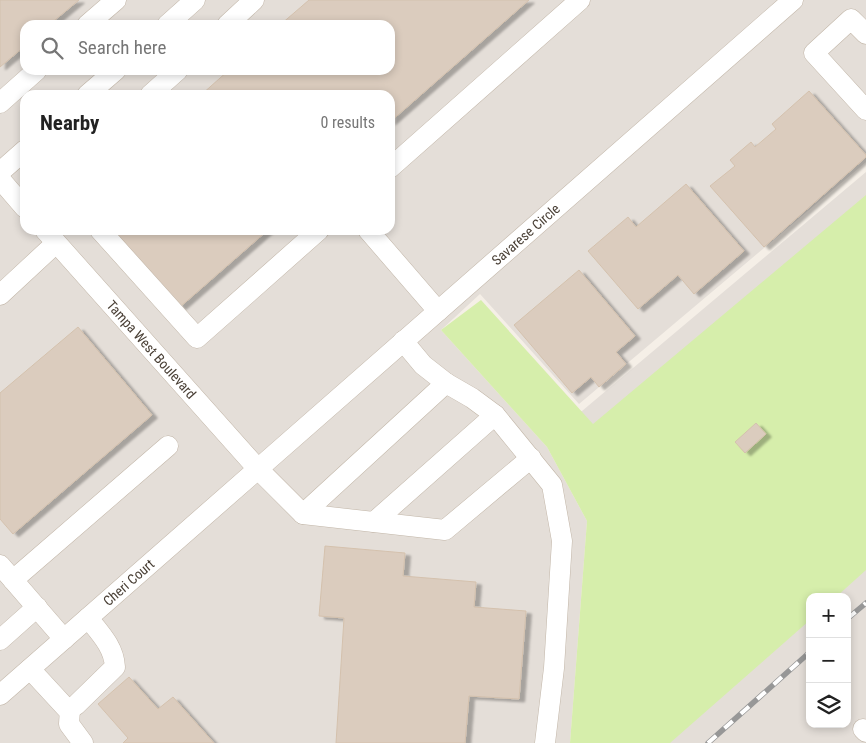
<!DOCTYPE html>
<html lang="en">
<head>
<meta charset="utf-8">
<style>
	:root { --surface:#fff; --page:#f2f2f2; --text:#222; --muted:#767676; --line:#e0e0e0 }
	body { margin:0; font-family:"Roboto Condensed",sans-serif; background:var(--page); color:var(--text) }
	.controls { position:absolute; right:15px; bottom:15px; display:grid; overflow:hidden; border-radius:10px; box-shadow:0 2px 8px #0003 }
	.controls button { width:45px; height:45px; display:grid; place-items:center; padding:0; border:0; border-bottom:1px solid var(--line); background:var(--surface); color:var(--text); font:25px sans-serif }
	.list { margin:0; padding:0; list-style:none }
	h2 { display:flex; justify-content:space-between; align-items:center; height:65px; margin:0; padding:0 20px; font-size:21px }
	h2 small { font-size:16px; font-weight:400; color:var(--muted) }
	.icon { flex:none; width:28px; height:28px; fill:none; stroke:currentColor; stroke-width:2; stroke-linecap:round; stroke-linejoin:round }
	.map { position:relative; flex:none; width:866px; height:743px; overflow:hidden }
	.search { position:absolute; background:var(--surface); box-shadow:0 2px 8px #0003; left:20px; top:20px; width:375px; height:55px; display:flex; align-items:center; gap:12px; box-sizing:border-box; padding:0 18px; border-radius:15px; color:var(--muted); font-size:19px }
	.panel { position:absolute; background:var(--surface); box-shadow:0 2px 8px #0003; left:20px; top:90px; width:375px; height:145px; border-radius:15px }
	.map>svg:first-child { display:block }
</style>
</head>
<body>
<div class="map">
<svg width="866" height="743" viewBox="0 0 866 743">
	<defs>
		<filter id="shadow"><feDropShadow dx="5.5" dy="3" stdDeviation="1" flood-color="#0004"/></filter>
	</defs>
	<rect width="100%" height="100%" fill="#f5efe7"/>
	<g fill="#e4ded8" fill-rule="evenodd">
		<path d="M 0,0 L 866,0 L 866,162 L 579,404 L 480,294 L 441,330 L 547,447 L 587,521 L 570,743 L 0,743 ZM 25,25 L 390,25 L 390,70 L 25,70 ZM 25,95 L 390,95 L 390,230 L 25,230 Z"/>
		<path d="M 866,172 L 866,743 L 578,743 L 595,518 L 577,412 L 582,411 ZM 810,597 L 847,597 L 847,724 L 810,724 Z"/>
	</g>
	<path fill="#d6eeab" d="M 866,195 L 866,570 L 836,597 L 810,597 L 810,620 L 670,743 L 570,743 L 587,521 L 547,447 L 441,330 L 481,300 L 593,424 Z"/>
	<g fill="#dbccbe" stroke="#d4c1ad" filter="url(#shadow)">
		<path d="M 0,0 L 79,0 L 49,25 L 25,25 L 25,46 L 0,67 Z"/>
		<path d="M 309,0 L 529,0 L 390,122 L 390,95 L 201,95 L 229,70 L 390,70 L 390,25 L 280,25 Z"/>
		<path d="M 809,91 L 866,155 L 866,157 L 764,247 L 710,186 L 735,166 L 730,160 L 751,142 L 755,147 L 776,129 L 772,124 Z"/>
		<path d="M 686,184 L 744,251 L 694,294 L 678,275 L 638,309 L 588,251 L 628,217 L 636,227 Z"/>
		<path d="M 114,230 L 268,230 L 180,307 Z"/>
		<path d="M 579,270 L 635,336 L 616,352 L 626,364 L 599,387 L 591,377 L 572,393 L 514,325 Z"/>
		<path d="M 78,327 L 152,415 L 13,534 L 0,519 L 0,393 Z"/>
		<path d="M 756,423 L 766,434 L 745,453 L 735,442 Z"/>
		<path d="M 325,546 L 405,553 L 403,576 L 476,582 L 474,607 L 526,611 L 519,699 L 469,696 L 465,743 L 336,743 L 344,618 L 319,616 Z"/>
		<path d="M 129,677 L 158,709 L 173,697 L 214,743 L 123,743 L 128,738 L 98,704 Z"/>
	</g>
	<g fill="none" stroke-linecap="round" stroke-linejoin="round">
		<g stroke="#c2b6a8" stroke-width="21">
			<g id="minor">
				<path d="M 87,25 L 116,0"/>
				<path d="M 167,25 L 195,0"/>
				<path d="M 227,25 L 254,0"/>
				<path d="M 866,34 L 851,19 L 814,53 L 866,110"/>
				<path d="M 87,95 L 116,70"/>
				<path d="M 150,95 L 178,70"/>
				<path d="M 0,103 L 37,70"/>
				<path d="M 390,168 L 580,0"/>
				<path d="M 0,172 L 25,150"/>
				<path d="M 0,179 L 25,208"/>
				<path id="s1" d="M 45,230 L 258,469 L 303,514 L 445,530 L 531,458"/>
				<path d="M 100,230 L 197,338 L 319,230"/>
				<path d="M 368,230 L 438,311"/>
				<path d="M 0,295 L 56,243"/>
				<path d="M 403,341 L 423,365 L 446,383"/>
				<path d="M 303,514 L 446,383 L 472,398 L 495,415 L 552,485 L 562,541 L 554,668 L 545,743"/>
				<path d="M 374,522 L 495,415"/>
				<path d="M 0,565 L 64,639"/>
				<path d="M 13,580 L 168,446"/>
				<path d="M 0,640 L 37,607"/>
				<path d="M 30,669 L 66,708 L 70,709 L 76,705 L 115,667 C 114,647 100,633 88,618"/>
				<path id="s2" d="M 0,695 L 793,0"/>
				<path d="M 70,709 L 69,724 L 83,743"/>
				<path d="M 863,729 L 866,732"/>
			</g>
		</g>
		<use href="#minor" stroke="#fff" stroke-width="20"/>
		<g stroke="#979797" stroke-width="5.5">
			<g id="rail">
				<path d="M 847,619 L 866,603"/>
				<path d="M 708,743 L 810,652"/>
			</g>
		</g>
		<use href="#rail" stroke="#fff" stroke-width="4" stroke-dasharray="11" stroke-linecap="butt"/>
	</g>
	<g text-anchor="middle" stroke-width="5" stroke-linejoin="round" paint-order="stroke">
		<g font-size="14" fill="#493f35" stroke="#fff">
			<text dy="5" stroke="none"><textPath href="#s2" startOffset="699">Savarese Circle</textPath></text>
			<text dy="5" stroke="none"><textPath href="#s1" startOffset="160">Tampa West Boulevard</textPath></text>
			<text dy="5" stroke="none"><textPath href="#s2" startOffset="171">Cheri Court</textPath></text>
		</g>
	</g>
</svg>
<div class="controls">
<button>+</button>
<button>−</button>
<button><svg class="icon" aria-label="layers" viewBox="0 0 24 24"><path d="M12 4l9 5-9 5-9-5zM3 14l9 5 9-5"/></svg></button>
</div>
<div class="search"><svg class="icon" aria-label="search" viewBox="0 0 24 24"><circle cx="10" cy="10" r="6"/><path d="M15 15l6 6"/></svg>Search here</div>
<section class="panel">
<h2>Nearby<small>0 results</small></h2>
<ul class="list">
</ul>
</section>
</div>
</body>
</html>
